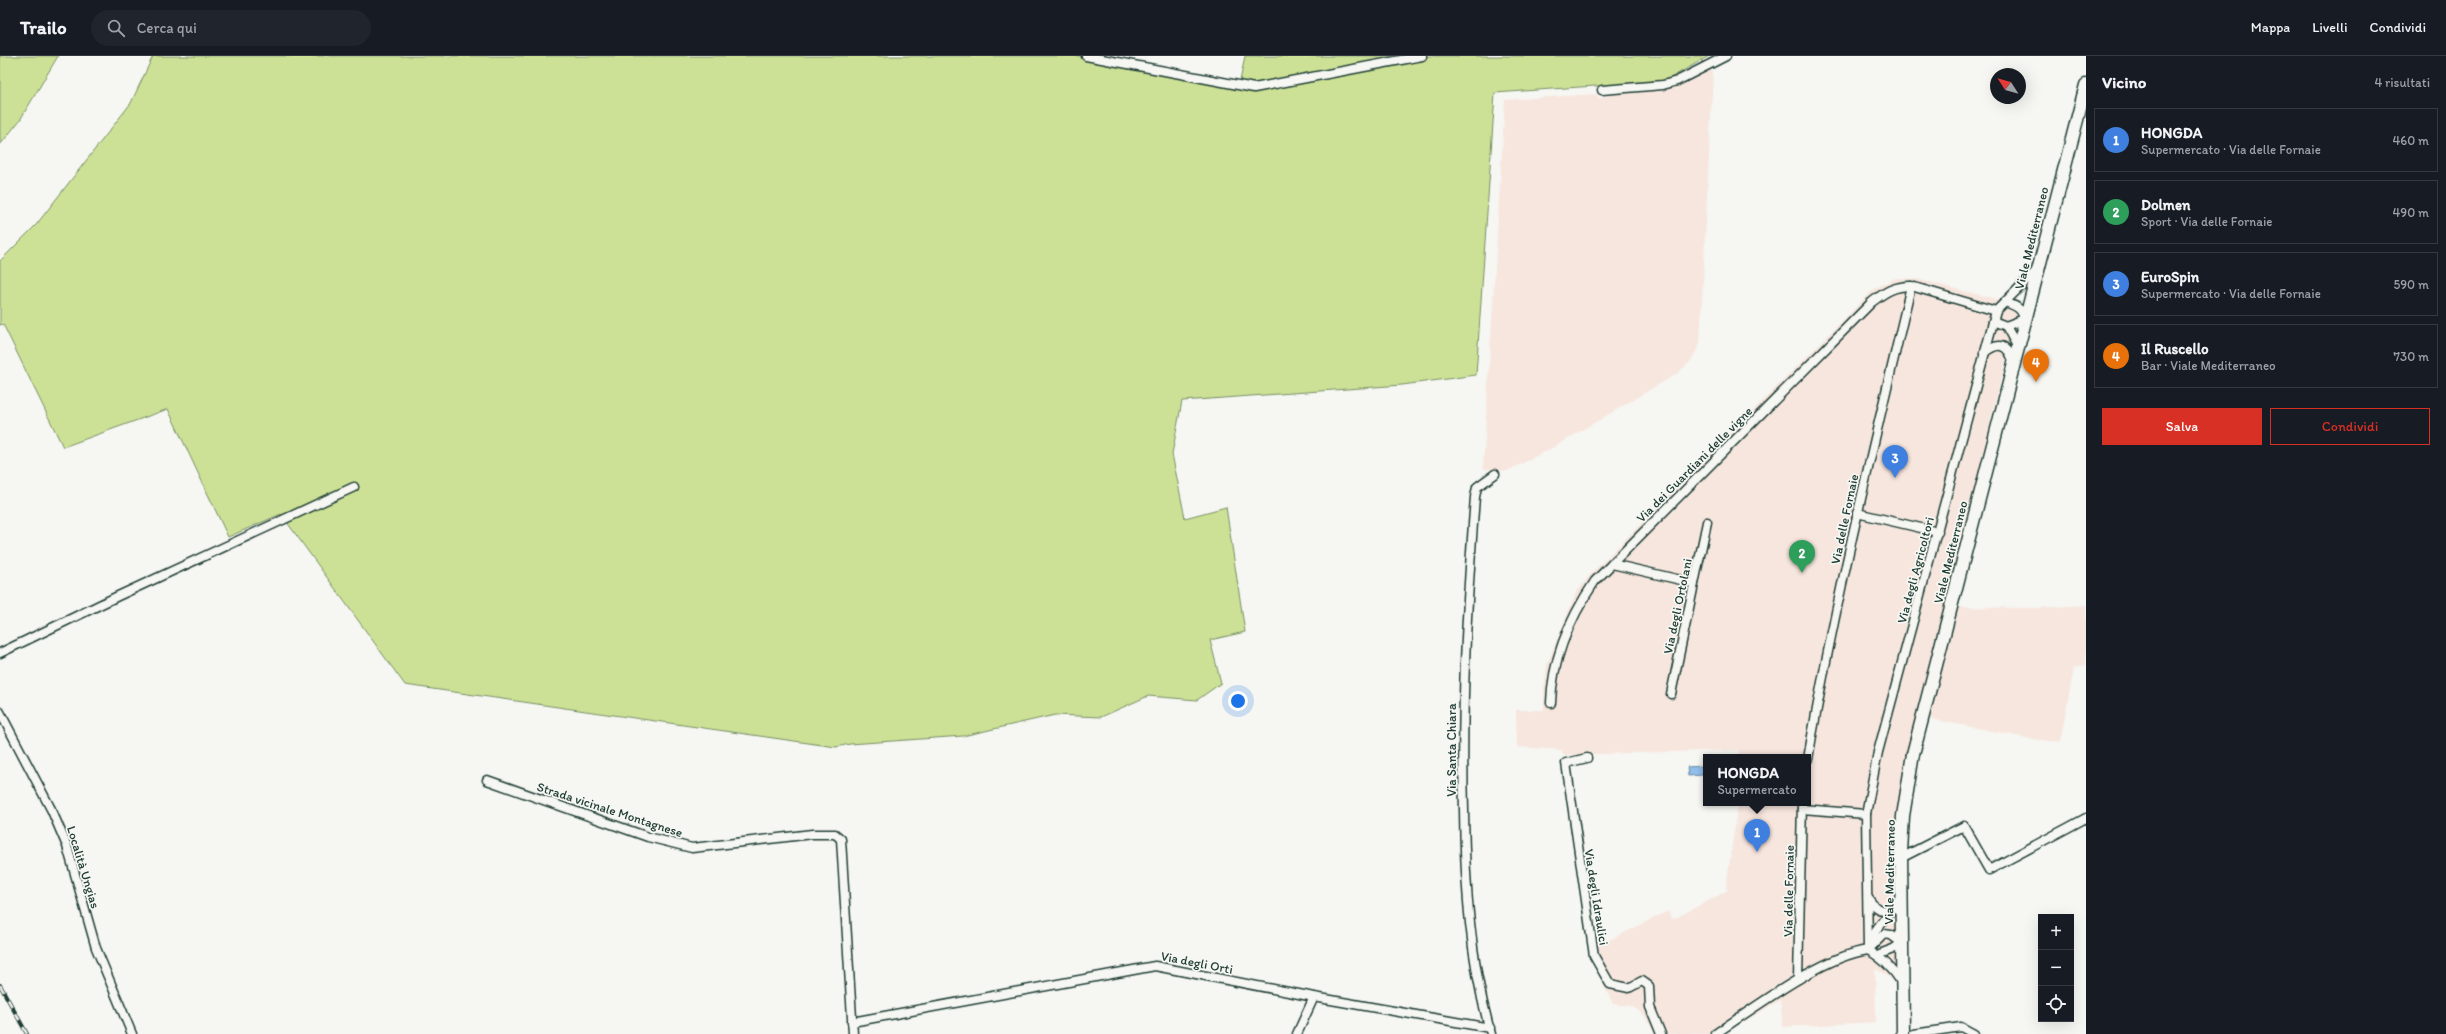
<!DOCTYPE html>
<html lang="it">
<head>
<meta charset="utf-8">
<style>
	:root { --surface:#171b24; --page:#20242c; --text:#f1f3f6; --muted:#9ea1a6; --line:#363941; --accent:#d93025 }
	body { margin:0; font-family:Itim,sans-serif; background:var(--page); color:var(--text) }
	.controls { position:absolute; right:12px; bottom:12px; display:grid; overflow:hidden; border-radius:0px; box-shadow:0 4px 16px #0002 }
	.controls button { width:36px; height:36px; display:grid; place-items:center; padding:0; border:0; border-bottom:1px solid var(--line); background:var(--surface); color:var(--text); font:20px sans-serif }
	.compass { position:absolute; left:1990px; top:12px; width:36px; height:36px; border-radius:50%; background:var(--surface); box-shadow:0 4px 16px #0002; rotate:306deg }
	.you { position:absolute; left:1238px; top:645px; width:14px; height:14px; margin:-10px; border:3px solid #fff; border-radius:50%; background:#1a73e8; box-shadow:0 0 0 6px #1a73e833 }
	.badge { display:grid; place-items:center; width:26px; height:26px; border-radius:50%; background:var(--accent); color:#fff; font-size:13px; font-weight:700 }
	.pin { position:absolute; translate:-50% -33px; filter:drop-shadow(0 1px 2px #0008) }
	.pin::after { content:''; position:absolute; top:21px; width:14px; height:12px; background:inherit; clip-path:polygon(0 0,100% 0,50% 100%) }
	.popup { position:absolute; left:1703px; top:698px; width:108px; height:52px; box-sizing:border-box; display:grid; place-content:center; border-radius:0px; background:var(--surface); filter:drop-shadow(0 1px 3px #0005); font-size:13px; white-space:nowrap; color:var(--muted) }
	.popup b { font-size:15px; color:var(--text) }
	.popup::after { content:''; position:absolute; left:50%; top:100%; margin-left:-8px; border:8px solid transparent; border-top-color:var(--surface) }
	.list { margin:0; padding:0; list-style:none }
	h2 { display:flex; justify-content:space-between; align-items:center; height:52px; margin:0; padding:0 16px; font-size:17px }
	h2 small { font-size:13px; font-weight:400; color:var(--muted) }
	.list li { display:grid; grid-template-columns:26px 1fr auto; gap:12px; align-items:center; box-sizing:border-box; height:64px; margin:0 8px 8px; padding:0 8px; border:1px solid var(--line); border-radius:0px }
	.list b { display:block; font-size:15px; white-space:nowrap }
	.list p { margin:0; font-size:13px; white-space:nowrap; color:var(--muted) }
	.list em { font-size:13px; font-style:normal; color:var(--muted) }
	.actions { display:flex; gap:8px; padding:12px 16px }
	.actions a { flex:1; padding:9px 0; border:1px solid var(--accent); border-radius:0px; text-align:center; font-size:14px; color:var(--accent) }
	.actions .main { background:var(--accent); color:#fff }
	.icon { flex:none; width:22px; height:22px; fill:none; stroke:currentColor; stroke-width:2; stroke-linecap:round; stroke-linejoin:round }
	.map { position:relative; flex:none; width:2086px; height:978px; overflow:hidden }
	header { display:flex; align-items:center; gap:24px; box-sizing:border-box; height:56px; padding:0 20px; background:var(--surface); border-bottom:1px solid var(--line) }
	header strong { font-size:19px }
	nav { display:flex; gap:22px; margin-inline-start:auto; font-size:14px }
	.search { width:280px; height:36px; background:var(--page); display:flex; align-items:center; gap:10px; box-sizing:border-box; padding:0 14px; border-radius:22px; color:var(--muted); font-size:15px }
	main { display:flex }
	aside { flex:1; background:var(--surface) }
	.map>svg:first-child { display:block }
</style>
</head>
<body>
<header>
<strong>Trailo</strong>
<div class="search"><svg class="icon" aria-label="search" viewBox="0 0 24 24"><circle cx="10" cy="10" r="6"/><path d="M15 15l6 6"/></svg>Cerca qui</div>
<nav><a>Mappa</a><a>Livelli</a><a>Condividi</a></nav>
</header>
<main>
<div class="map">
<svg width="2086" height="978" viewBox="0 0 2086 978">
	<rect width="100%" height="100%" fill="#f6f6f2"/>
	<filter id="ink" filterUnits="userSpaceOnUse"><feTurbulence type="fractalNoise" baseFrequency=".025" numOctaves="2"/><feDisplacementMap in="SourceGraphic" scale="8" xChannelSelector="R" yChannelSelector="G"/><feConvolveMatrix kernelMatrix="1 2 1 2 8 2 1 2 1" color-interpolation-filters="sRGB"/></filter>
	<g filter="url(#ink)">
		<g fill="#f7e6de">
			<path d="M 1710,12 L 1713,17 L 1700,288 L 1690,306 L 1678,317 L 1554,391 L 1507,415 L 1483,413 L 1505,44 L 1597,38 L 1599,43 L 1613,38 L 1646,36 L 1662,32 Z"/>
			<path d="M 1896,222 L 1917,223 L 2019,249 L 1945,551 L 2037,552 L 2086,549 L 2086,609 L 2074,612 L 2060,686 L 2032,683 L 1916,660 L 1899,745 L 1895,839 L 1895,925 L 1875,912 L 1876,966 L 1783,971 L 1780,944 L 1723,978 L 1655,978 L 1644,959 L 1632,950 L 1613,948 L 1590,901 L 1594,892 L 1668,855 L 1672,864 L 1728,834 L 1726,832 L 1738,747 L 1808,747 L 1808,701 L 1740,701 L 1739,694 L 1563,699 L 1562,694 L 1517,691 L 1516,654 L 1544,654 L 1544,633 L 1547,609 L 1576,537 L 1589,520 L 1874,233 Z"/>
		</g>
		<g fill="#cde196" stroke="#768f65">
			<path d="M 0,0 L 58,0 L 20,64 L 0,89 Z"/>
			<path d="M 153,0 L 1106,0 L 1240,25 L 1245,0 L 1709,0 L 1665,25 L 1495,37 L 1476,319 L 1402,329 L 1182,345 L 1172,398 L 1185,462 L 1226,451 L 1245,576 L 1210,584 L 1221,627 L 1197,644 L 1148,640 L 1101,661 L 1055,659 L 963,680 L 850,688 L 836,691 L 405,629 L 281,458 L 228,481 L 168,353 L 63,391 L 3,268 L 0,269 L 0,205 L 36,169 L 131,47 Z"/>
		</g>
		<path fill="#92beeb" stroke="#648aa2" d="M 1703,710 L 1703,719 L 1688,720 L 1687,711 Z"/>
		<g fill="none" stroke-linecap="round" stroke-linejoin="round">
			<g stroke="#1f3d34" stroke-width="11">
				<g id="street">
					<path d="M 1086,0 L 1254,32 L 1422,0"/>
					<path d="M 1602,34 L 1663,29 L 1677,25 L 1726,0"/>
					<path d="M 1993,265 L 2006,270 L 2024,263 C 2022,252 2016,250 2005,246"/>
					<path d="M 2006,270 L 2017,290"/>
					<path d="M 1984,297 C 1998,286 2007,287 2013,305"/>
					<path d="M 1857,457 L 1938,476"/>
					<path d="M 1612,508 L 1694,527"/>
					<path d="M 0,597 L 118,540 L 354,431"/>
					<path d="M 1671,638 L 1707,466"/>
					<path d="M 1551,647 C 1552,602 1570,562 1595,525 L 1872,246 C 1885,236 1894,230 1911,230 L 1996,255"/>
					<path d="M 0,656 L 52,755 L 67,790 L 96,892 L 132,978"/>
					<path d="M 1587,702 L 1566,707 L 1594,900 L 1610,928 L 1629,932 L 1642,925 L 1649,930 L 1650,951 L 1661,978"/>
					<path d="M 1808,703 C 1835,544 1874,387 1911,230"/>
					<path d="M 487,724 L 648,781 L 692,792 L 812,778 L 835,778 L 841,783 L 853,978"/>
					<path d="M 1802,753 L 1866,758"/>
					<path d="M 1901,802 L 1964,770 L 1989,814 L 2086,762"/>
					<path d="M 1868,842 C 1875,853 1879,855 1891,854 L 1900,842"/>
					<path d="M 1871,887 L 1876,874 L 1891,854"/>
					<path d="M 1868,894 L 1866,758 L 1878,696 L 1996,255 L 2037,214"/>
					<path d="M 1868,894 L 1884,878 L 1891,879 L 1902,887 L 1893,893 L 1877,899"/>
					<path d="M 1798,923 L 1802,747"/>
					<path d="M 852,966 L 1155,910 L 1314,941 L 1490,972"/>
					<path d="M 1297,978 L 1314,941"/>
					<path d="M 1491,978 C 1470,906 1465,829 1464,754 C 1461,649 1467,545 1475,441 L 1477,431 L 1495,418"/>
					<path d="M 1715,978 C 1756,951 1821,901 1868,894 C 1883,902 1893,913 1902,927"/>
					<path d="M 1914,978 L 1961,971 L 1974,978"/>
				</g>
			</g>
			<g stroke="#1f3d34" stroke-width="15">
				<path id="primary" d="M 1903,978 L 1901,796 L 1903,760 L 1913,698 L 2086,29"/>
			</g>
			<use href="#street" stroke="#f6f6f2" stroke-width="8"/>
			<use href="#primary" stroke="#f6f6f2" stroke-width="12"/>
			<g stroke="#1f3d34" stroke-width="4">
				<path id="rail" d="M 0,929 L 27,978"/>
			</g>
			<use href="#rail" stroke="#f6f6f2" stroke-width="2.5" stroke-dasharray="8" stroke-linecap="butt"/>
		</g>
	</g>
	<g text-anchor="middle" stroke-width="3.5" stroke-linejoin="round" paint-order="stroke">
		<g font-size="13" fill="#1f3d34" stroke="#f6f6f2">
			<text transform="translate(2031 182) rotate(-76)" y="5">Viale Mediterraneo</text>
			<text transform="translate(1694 408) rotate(-45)" y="5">Via dei Guardiani delle vigne</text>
			<text transform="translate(1844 463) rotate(-78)" y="5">Via delle Fornaie</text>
			<text transform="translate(1950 496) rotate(-76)" y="5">Viale Mediterraneo</text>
			<text transform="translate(1915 514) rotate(-75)" y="5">Via degli Agricoltori</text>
			<text transform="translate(1677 550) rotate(-78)" y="5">Via degli Ortolani</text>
			<text transform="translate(1451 694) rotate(-90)" y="5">Via Santa Chiara</text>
			<text transform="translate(610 753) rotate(18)" y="5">Strada vicinale Montagnese</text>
			<text transform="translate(84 811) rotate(73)" y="5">Località Ungias</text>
			<text transform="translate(1889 816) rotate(-89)" y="5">Viale Mediterraneo</text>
			<text transform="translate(1788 835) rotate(-89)" y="5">Via delle Fornaie</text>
			<text transform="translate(1597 841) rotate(81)" y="5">Via degli Idraulici</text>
			<text transform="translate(1197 906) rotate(11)" y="5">Via degli Orti</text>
		</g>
	</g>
</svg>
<div class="controls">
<button>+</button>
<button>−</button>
<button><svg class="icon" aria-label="locate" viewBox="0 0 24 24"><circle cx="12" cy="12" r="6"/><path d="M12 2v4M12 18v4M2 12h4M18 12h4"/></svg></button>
</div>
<svg class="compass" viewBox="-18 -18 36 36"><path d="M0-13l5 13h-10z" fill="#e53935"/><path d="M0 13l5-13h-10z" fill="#9ea1a6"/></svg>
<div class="you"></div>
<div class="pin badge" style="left:1757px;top:796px;background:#3f7fe0">1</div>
<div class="popup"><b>HONGDA</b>Supermercato</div>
<div class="pin badge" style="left:1802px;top:517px;background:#2e9e5b">2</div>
<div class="pin badge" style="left:1895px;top:422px;background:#3f7fe0">3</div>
<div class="pin badge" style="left:2036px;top:326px;background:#e8710a">4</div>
</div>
<aside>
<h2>Vicino<small>4 risultati</small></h2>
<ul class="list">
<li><span class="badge" style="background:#3f7fe0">1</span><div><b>HONGDA</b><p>Supermercato · Via delle Fornaie</p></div><em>460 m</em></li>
<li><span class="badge" style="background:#2e9e5b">2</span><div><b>Dolmen</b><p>Sport · Via delle Fornaie</p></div><em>490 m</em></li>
<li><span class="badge" style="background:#3f7fe0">3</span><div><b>EuroSpin</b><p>Supermercato · Via delle Fornaie</p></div><em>590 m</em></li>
<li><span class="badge" style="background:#e8710a">4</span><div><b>Il Ruscello</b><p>Bar · Viale Mediterraneo</p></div><em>730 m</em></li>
</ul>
<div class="actions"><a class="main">Salva</a><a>Condividi</a></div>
</aside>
</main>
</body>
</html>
